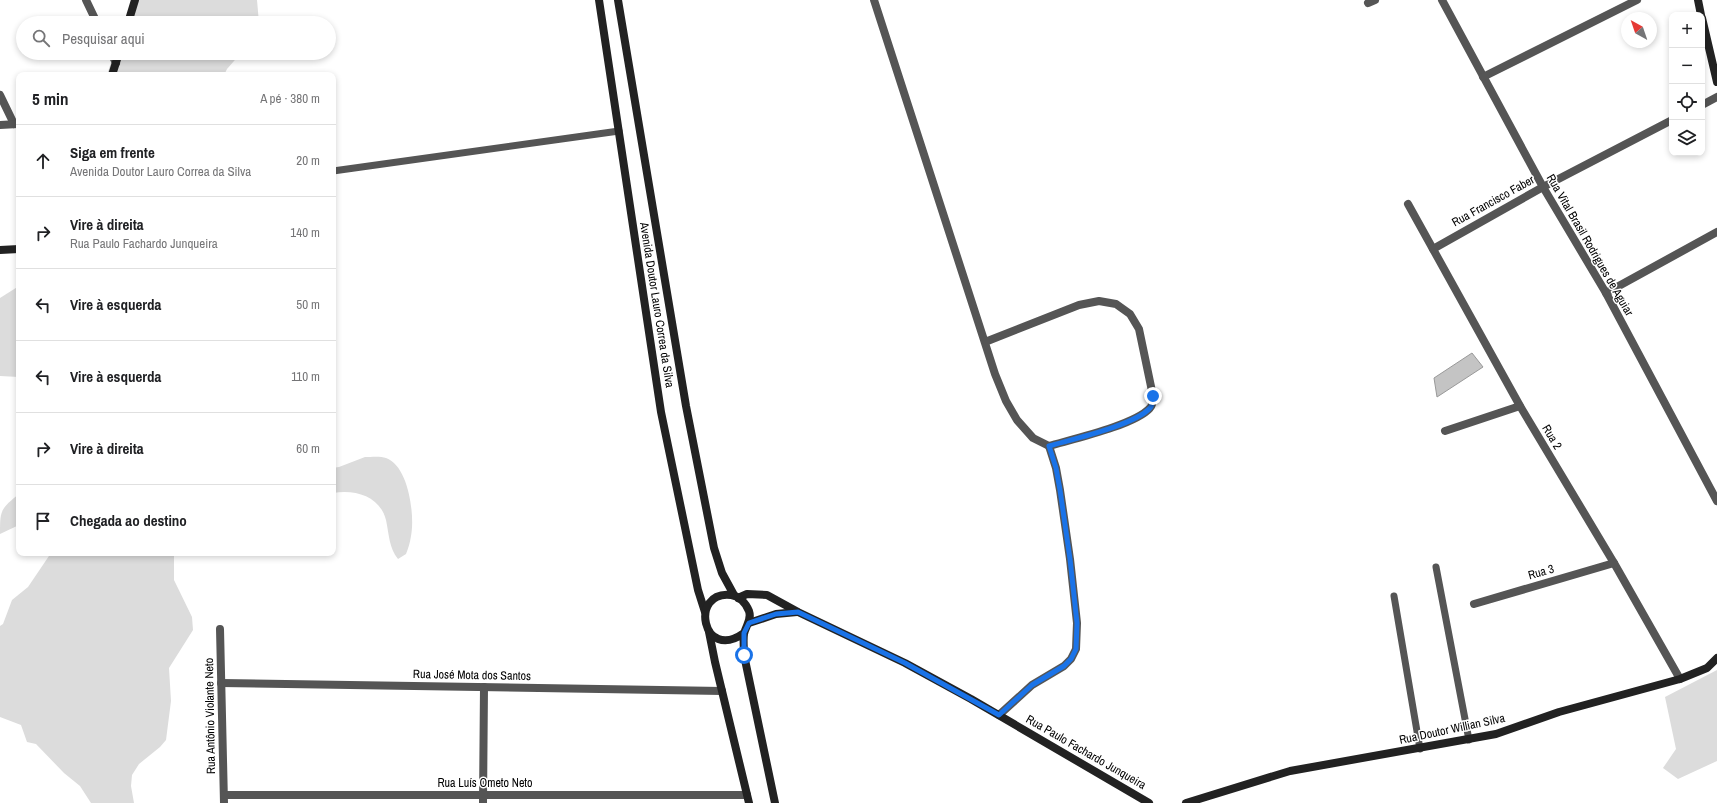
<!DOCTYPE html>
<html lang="pt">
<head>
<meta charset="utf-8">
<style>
	:root { --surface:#fff; --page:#f6f6f6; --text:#202124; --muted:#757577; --line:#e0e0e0 }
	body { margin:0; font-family:"Archivo Narrow",sans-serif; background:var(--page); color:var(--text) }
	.controls { position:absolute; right:12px; top:12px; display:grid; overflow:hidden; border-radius:8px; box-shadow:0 2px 6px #0003 }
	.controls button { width:36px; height:36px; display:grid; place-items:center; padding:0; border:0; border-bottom:1px solid var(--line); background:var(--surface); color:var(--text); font:20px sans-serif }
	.compass { position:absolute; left:1621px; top:12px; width:36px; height:36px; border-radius:50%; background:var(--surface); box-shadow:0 2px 6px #0003; rotate:320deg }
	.stop { position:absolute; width:12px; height:12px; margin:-9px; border:3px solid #1a73e8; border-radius:50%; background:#fff }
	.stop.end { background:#1a73e8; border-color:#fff; box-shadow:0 1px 4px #0008 }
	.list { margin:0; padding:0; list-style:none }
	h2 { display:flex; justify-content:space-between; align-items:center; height:52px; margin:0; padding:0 16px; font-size:17px }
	h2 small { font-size:13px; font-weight:400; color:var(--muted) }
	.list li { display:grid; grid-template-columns:26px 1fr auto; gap:12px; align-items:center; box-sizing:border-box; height:72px; padding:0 16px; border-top:1px solid var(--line) }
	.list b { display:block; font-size:15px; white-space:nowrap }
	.list p { margin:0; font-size:13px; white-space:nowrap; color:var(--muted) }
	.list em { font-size:13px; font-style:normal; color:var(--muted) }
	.icon { flex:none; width:22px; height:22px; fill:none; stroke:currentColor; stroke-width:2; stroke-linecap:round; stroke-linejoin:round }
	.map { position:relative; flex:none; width:1717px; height:803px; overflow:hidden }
	.search { position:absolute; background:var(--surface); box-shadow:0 2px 6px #0003; left:16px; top:16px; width:320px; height:44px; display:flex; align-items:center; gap:10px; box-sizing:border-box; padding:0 14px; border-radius:22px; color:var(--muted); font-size:15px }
	.panel { position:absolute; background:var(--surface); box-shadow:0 2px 6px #0003; left:16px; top:72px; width:320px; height:484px; border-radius:8px }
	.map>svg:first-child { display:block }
</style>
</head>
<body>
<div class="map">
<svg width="1717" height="803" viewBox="0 0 1717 803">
	<rect width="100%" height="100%" fill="#fff"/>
	<g fill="#dcdcdc">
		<path d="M 132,0 L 257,0 L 259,23 L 131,23 Z"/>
		<path d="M 114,53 L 241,53 L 227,69 L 224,75 L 107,75 Z"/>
		<path d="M 19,286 L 19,377 L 0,376 L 0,298 Z"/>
		<path d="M 365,457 C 371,457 381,456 386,458 C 409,466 415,516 411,536 C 410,543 408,549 406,554 L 398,559 C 389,548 389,534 386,520 C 380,496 355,489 333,493 L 333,468 L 339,467 Z"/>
		<path d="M 19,494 L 19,525 L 0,534 C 0,511 0,509 19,494 Z"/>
		<path d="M 51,553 L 174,553 L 174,580 L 192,617 L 193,630 L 169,668 L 171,701 L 166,740 L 160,747 L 139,764 L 132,775 L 131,786 L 134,803 L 91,803 L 80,786 L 64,773 L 36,744 L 27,742 L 21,725 L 0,717 L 0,626 L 3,624 L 12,600 L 28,587 Z"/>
		<path d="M 1717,670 L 1717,761 L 1678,779 L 1663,768 L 1676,749 L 1665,697 Z"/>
	</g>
	<path fill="#c4c4c4" stroke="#999" d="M 1472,353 L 1483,367 L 1437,397 L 1434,378 Z"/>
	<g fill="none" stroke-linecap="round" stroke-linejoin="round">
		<g stroke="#555" stroke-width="7">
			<path d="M 333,171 L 619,131"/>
			<path d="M 1436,567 L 1469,740"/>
			<path d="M 1394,596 L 1420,749"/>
		</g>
		<g stroke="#555" stroke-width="8">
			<path d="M 86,0 L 97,23"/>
			<path d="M 874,0 L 995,374 L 1006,401 L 1017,420 L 1033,438 L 1049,446 C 1073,439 1135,425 1150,408 C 1153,405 1153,400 1153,396 L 1139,329 L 1130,314 L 1116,304 L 1099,301 L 1079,305 L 985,342"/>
			<path d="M 1442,0 L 1543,187 L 1606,293 L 1717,501"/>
			<path d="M 1368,3 L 1375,0"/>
			<path d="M 111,53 L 116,63"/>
			<path d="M 1483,77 L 1637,0"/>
			<path d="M 0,95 L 14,124"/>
			<path d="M 1702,105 L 1717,97"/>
			<path d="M 0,125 L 18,124"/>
			<path d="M 1408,204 L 1520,406 L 1614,563 L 1680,679"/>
			<path d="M 1433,249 L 1543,187 L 1672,120"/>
			<path d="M 1606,293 L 1717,232"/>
			<path d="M 1445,431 L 1520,406"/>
			<path d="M 1474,604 L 1614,563"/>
			<path d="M 220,629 L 224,803"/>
			<path d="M 221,683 L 722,691"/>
			<path d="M 999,715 L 1032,685 L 1064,666 L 1071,659 L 1076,649 L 1077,623 L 1070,559 L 1060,490 L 1056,468 L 1049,446"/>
			<path d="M 224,795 L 747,795"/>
			<path d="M 483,803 L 484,687"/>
		</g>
		<g stroke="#222" stroke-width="8">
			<path d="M 599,0 L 661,412 L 698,590 L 705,612"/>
			<path d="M 618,0 L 686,406 L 714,548 L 722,573 L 734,595"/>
			<path d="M 1698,0 L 1701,15"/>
			<path d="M 1702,18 L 1717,82"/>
			<path d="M 128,23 L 135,0"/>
			<path d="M 112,75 L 119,53"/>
			<path d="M 0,250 L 19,249"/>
			<path d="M 738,598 L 747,594 L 767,595 L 798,612 L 905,663 L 971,699 L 1149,803"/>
			<path d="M 749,623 L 776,614 L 797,612"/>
			<path d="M 709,632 L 715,662 L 749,803"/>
			<path d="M 744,633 C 702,663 689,590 731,595 C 739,596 746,603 749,611 C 752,620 746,625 744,634 C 743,640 744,648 744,655 L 775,803"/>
			<path d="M 1186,803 L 1290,771 L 1496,734 L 1559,712 L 1680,679 L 1707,668 L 1717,658"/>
		</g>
	</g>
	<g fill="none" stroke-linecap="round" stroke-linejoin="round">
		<path stroke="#1a73e8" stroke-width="5" d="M 744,655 L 744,633 L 749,623 L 776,614 L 798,612 L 905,663 L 999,715 L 1032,685 L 1064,666 L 1071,659 L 1076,649 L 1077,623 L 1070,559 L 1060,490 L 1056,468 L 1049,446 C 1073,439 1135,425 1150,408 C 1153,405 1153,400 1153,396"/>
	</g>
	<g text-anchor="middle" stroke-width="3" stroke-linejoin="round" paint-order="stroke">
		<g font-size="12" fill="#000" stroke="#fff">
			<text transform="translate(1493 201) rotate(-29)" y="4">Rua Francisco Faber</text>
			<text transform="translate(1590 245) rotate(60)" y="4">Rua Vital Brasil Rodrigues de Aguiar</text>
			<text transform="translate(657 305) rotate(81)" y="4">Avenida Doutor Lauro Correa da Silva</text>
			<text transform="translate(1552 437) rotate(59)" y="4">Rua 2</text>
			<text transform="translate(1541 572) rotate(-16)" y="4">Rua 3</text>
			<text transform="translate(472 675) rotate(1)" y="4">Rua José Mota dos Santos</text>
			<text transform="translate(210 716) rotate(-91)" y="4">Rua Antônio Violante Neto</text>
			<text transform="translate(1452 729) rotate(-12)" y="4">Rua Doutor Willian Silva</text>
			<text transform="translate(1086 752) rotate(30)" y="4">Rua Paulo Fachardo Junqueira</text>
			<text x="485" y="787">Rua Luís Ometo Neto</text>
		</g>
	</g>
</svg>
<div class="controls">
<button>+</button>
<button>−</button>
<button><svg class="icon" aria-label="locate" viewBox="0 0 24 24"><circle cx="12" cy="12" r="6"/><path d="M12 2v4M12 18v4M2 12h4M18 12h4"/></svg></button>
<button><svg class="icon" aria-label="layers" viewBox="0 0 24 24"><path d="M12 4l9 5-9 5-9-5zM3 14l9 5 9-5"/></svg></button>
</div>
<svg class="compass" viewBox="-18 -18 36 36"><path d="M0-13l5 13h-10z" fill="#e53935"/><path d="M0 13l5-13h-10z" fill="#757577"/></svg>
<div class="stop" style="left:744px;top:655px"></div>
<div class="stop end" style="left:1153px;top:396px"></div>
<div class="search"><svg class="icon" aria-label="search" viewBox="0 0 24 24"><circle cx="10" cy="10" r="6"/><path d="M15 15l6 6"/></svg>Pesquisar aqui</div>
<section class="panel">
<h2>5 min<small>A pé · 380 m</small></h2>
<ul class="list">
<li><svg class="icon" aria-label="ahead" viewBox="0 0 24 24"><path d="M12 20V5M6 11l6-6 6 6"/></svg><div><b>Siga em frente</b><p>Avenida Doutor Lauro Correa da Silva</p></div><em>20 m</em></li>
<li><svg class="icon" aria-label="right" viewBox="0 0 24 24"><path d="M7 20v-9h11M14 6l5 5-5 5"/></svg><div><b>Vire à direita</b><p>Rua Paulo Fachardo Junqueira</p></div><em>140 m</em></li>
<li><svg class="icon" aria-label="left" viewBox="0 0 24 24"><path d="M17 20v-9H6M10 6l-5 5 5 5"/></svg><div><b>Vire à esquerda</b></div><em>50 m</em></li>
<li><svg class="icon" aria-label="left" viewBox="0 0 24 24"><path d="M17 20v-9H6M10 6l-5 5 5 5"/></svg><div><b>Vire à esquerda</b></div><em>110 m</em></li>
<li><svg class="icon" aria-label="right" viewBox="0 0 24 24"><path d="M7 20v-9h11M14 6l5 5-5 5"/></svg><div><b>Vire à direita</b></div><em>60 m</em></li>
<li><svg class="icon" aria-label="arrive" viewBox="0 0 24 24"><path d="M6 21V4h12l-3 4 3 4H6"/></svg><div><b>Chegada ao destino</b></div></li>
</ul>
</section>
</div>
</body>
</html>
